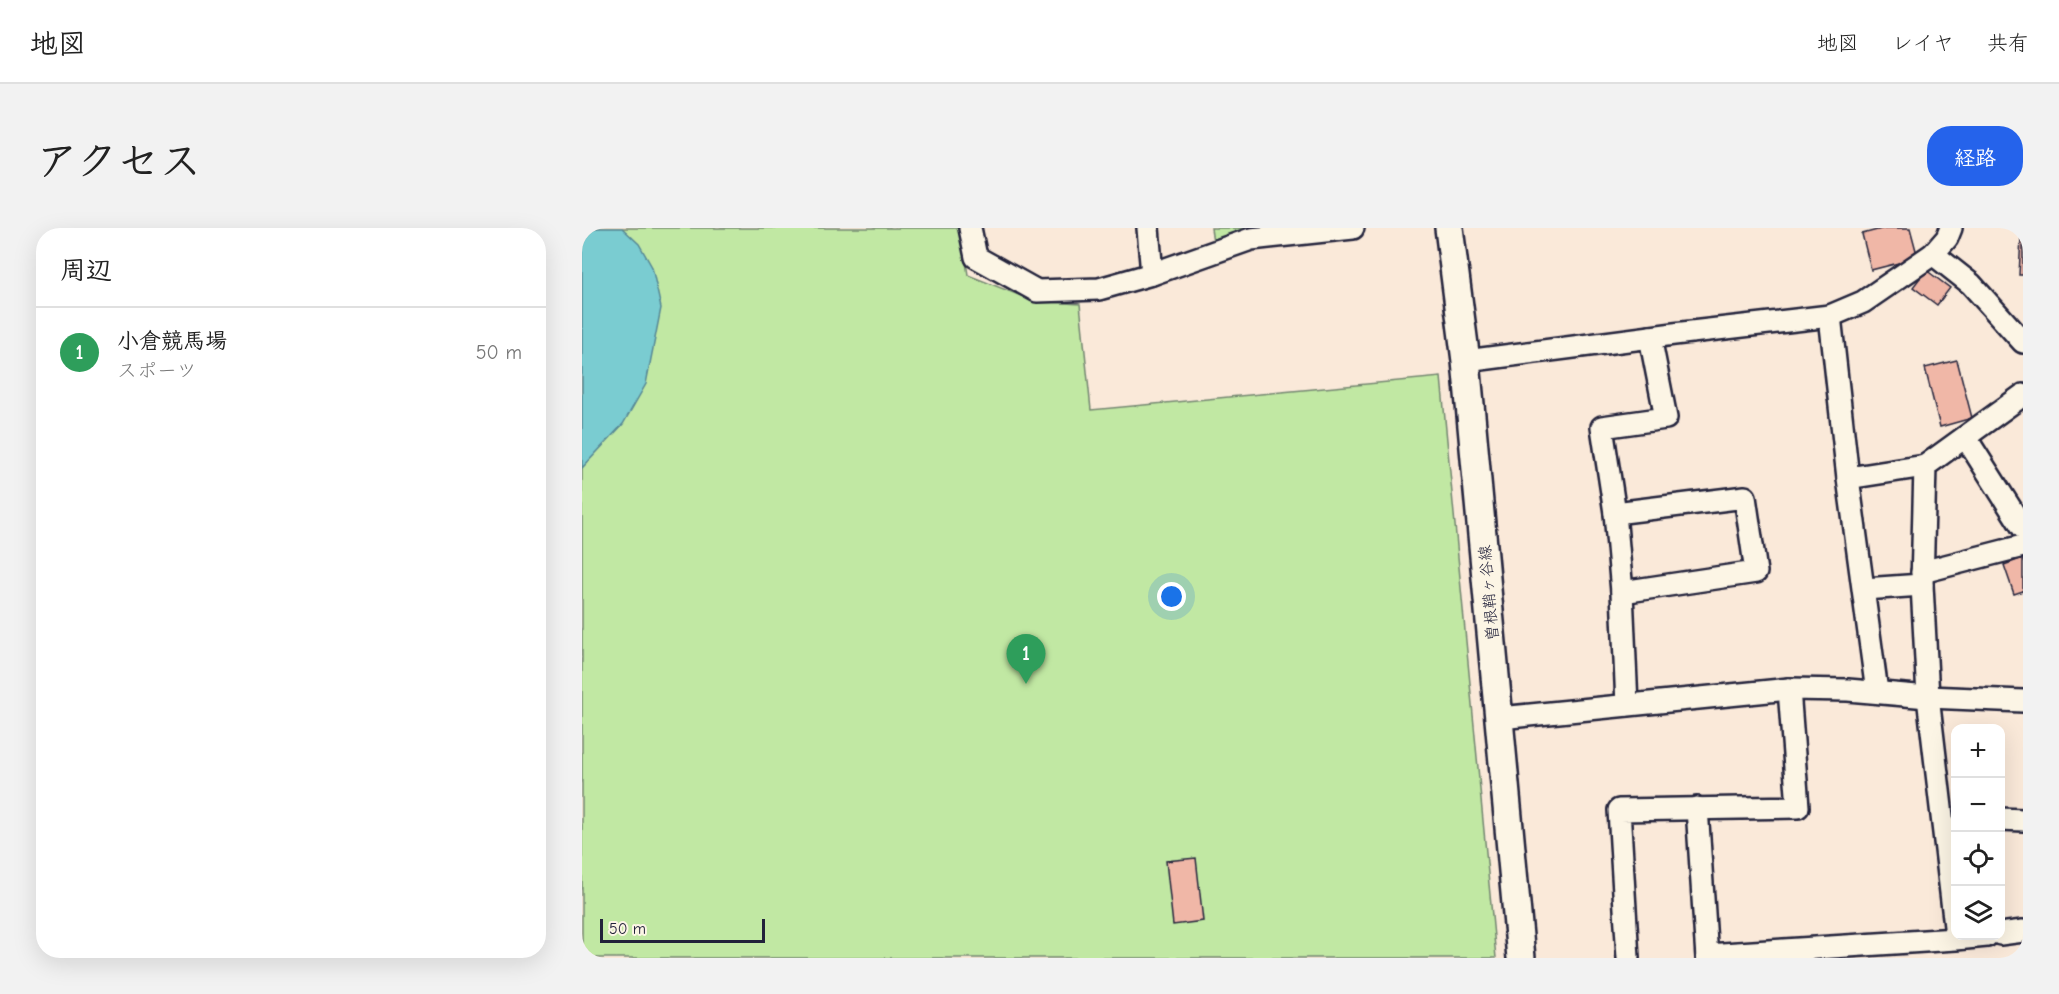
<!DOCTYPE html>
<html lang="ja">
<head>
<meta charset="utf-8">
<style>
	:root { --surface:#fff; --page:#f2f2f2; --text:#222; --muted:#767676; --line:#e0e0e0; --accent:#2563eb }
	body { margin:0; font-family:"Comic Neue","Klee One",sans-serif; background:var(--page); color:var(--text) }
	.controls { position:absolute; right:18px; bottom:18px; display:grid; overflow:hidden; border-radius:12px; box-shadow:0 6px 24px #0002 }
	.controls button { width:54px; height:54px; display:grid; place-items:center; padding:0; border:0; border-bottom:2px solid var(--line); background:var(--surface); color:var(--text); font:30px sans-serif }
	.scale { position:absolute; left:18px; bottom:15px; width:165px; box-sizing:border-box; padding-left:6px; border:3px solid #22223b; border-top:0; font-size:16px; line-height:21px; white-space:nowrap; color:#22223b; -webkit-text-stroke:4px #fcf5e5; paint-order:stroke }
	.you { position:absolute; left:590px; top:369px; width:21px; height:21px; margin:-15px; border:4px solid #fff; border-radius:50%; background:#1a73e8; box-shadow:0 0 0 9px #1a73e833 }
	.badge { display:grid; place-items:center; width:39px; height:39px; border-radius:50%; background:var(--accent); color:#fff; font-size:20px; font-weight:700 }
	.pin { position:absolute; translate:-50% -50px; filter:drop-shadow(0 2px 3px #0008) }
	.pin::after { content:''; position:absolute; top:32px; width:21px; height:18px; background:inherit; clip-path:polygon(0 0,100% 0,50% 100%) }
	.list { margin:0; padding:0; list-style:none }
	h2 { display:flex; justify-content:space-between; align-items:center; height:78px; margin:0; padding:0 24px; font-size:26px }
	h2 small { font-size:20px; font-weight:400; color:var(--muted) }
	.list li { display:grid; grid-template-columns:39px 1fr auto; gap:18px; align-items:center; box-sizing:border-box; height:90px; padding:0 24px; border-top:2px solid var(--line) }
	.list b { display:block; font-size:22px; white-space:nowrap }
	.list p { margin:0; font-size:20px; white-space:nowrap; color:var(--muted) }
	.list em { font-size:20px; font-style:normal; color:var(--muted) }
	.icon { flex:none; width:33px; height:33px; fill:none; stroke:currentColor; stroke-width:2; stroke-linecap:round; stroke-linejoin:round }
	.map { position:relative; flex:none; width:1441px; height:730px; overflow:hidden; border-radius:24px }
	header { display:flex; align-items:center; gap:36px; box-sizing:border-box; height:84px; padding:0 30px; background:var(--surface); border-bottom:2px solid var(--line) }
	header strong { font-size:28px }
	nav { display:flex; gap:33px; margin-inline-start:auto; font-size:21px }
	.intro { display:flex; align-items:center; justify-content:space-between; box-sizing:border-box; height:144px; padding:0 36px }
	h1 { margin:0; font-size:42px }
	.button { padding:15px 27px; border-radius:24px; background:var(--accent); color:#fff; font-size:21px; font-weight:700 }
	main { display:flex; gap:36px; padding:0 36px }
	aside { flex:1; background:var(--surface); border-radius:24px; box-shadow:0 6px 24px #0002 }
	.map>svg:first-child { display:block }
</style>
</head>
<body>
<header>
<strong>地図</strong>
<nav><a>地図</a><a>レイヤ</a><a>共有</a></nav>
</header>
<div class="intro"><h1>アクセス</h1><a class="button">経路</a></div>
<main>
<aside>
<h2>周辺<small></small></h2>
<ul class="list">
<li><span class="badge" style="background:#2e9e5b">1</span><div><b>小倉競馬場</b><p>スポーツ</p></div><em>50 m</em></li>
</ul>
</aside>
<div class="map">
<svg width="1441" height="730" viewBox="0 0 1441 730">
	<defs>
		<pattern id="park-tufts" width="24" height="20" patternUnits="userSpaceOnUse" patternTransform="scale(1.5)"><rect width="24" height="20" fill="#c1e8a3"/><path d="M3 7l-1-3M5 7V3M7 7l1-3M15 17l-1-3M17 17v-4M19 17l1-3" fill="none" stroke="#a6c78d"/></pattern>
	</defs>
	<rect width="100%" height="100%" fill="#fae9d9"/>
	<filter id="ink" filterUnits="userSpaceOnUse"><feTurbulence type="fractalNoise" baseFrequency=".0167" numOctaves="2"/><feDisplacementMap in="SourceGraphic" scale="12" xChannelSelector="R" yChannelSelector="G"/><feConvolveMatrix kernelMatrix="1 2 1 2 8 2 1 2 1" color-interpolation-filters="sRGB"/></filter>
	<g filter="url(#ink)">
		<path fill="#c1e8a3" stroke="#72856f" stroke-width="1.5" d="M 0,0 L 379,0 L 386,47 L 452,73 L 498,76 L 509,182 L 859,149 L 914,730 L 0,730 Z"/>
		<path fill="url(#park-tufts)" stroke="#72856f" stroke-width="1.5" d="M 629,0 L 689,0 L 631,14 Z"/>
		<path fill="#7accd1" stroke="#578895" stroke-width="1.5" d="M 0,0 L 40,0 L 57,16 L 70,39 L 79,80 L 64,156 L 41,196 L 0,240 Z"/>
		<g fill="#f0b7a7" stroke="#22223b" stroke-width="1.5">
			<path d="M 1303,0 L 1328,0 L 1336,30 L 1289,42 L 1280,6 Z"/>
			<path d="M 1439,9 L 1441,9 L 1441,47 L 1437,47 Z"/>
			<path d="M 1344,42 L 1368,60 L 1355,77 L 1331,59 Z"/>
			<path d="M 1375,132 L 1390,190 L 1358,199 L 1343,140 Z"/>
			<path d="M 1441,330 L 1441,363 L 1432,366 L 1422,337 Z"/>
			<path d="M 614,630 L 621,693 L 591,697 L 584,633 Z"/>
		</g>
		<g fill="none" stroke-linecap="round" stroke-linejoin="round">
			<g stroke="#22223b" stroke-width="26">
				<g id="minor">
					<path d="M 388,0 L 394,29 L 455,63 L 517,61 L 570,46 L 669,11 L 771,0"/>
					<path d="M 566,0 L 570,46"/>
					<path d="M 1351,26 L 1389,56 L 1441,114"/>
					<path d="M 1248,88 L 1266,250 L 1343,238 L 1340,357 L 1346,469 L 1374,707"/>
					<path d="M 884,133 L 1092,106 L 1248,88 L 1281,74 L 1351,26 L 1365,10 L 1369,0"/>
					<path d="M 1384,210 L 1441,300"/>
					<path d="M 1343,238 L 1441,167"/>
					<path d="M 1266,250 L 1295,464"/>
					<path d="M 1033,285 L 1163,269 L 1174,344 L 1040,364"/>
					<path d="M 1340,344 L 1441,318"/>
					<path d="M 1282,361 L 1340,357"/>
					<path d="M 1045,477 L 1040,364 L 1033,285 L 1020,199 L 1084,190 L 1068,109"/>
					<path d="M 918,490 L 1207,461 L 1266,462 L 1346,469 L 1441,473"/>
					<path d="M 1115,580 L 1125,730"/>
					<path d="M 1418,591 L 1441,592"/>
					<path d="M 1418,706 L 1441,703"/>
					<path d="M 1125,727 L 1374,711 L 1405,708"/>
					<path d="M 1046,730 L 1037,582 L 1216,579 L 1207,461"/>
				</g>
			</g>
			<g stroke="#22223b" stroke-width="32">
				<path id="major" d="M 867,0 L 884,133 L 939,730"/>
			</g>
			<use href="#minor" stroke="#fcf5e5" stroke-width="21"/>
			<use href="#major" stroke="#fcf5e5" stroke-width="27"/>
		</g>
	</g>
	<g text-anchor="middle" stroke-width="4.5" stroke-linejoin="round" paint-order="stroke">
		<g font-size="16" fill="#22223b" stroke="#fcf5e5">
			<text transform="translate(906 365) rotate(-95)" y="6">曽根鞘ヶ谷線</text>
		</g>
	</g>
</svg>
<div class="controls">
<button>+</button>
<button>−</button>
<button><svg class="icon" aria-label="locate" viewBox="0 0 24 24"><circle cx="12" cy="12" r="6"/><path d="M12 2v4M12 18v4M2 12h4M18 12h4"/></svg></button>
<button><svg class="icon" aria-label="layers" viewBox="0 0 24 24"><path d="M12 4l9 5-9 5-9-5zM3 14l9 5 9-5"/></svg></button>
</div>
<div class="scale">50 m</div>
<div class="you"></div>
<div class="pin badge" style="left:444px;top:456px;background:#2e9e5b">1</div>
</div>
</main>
</body>
</html>
